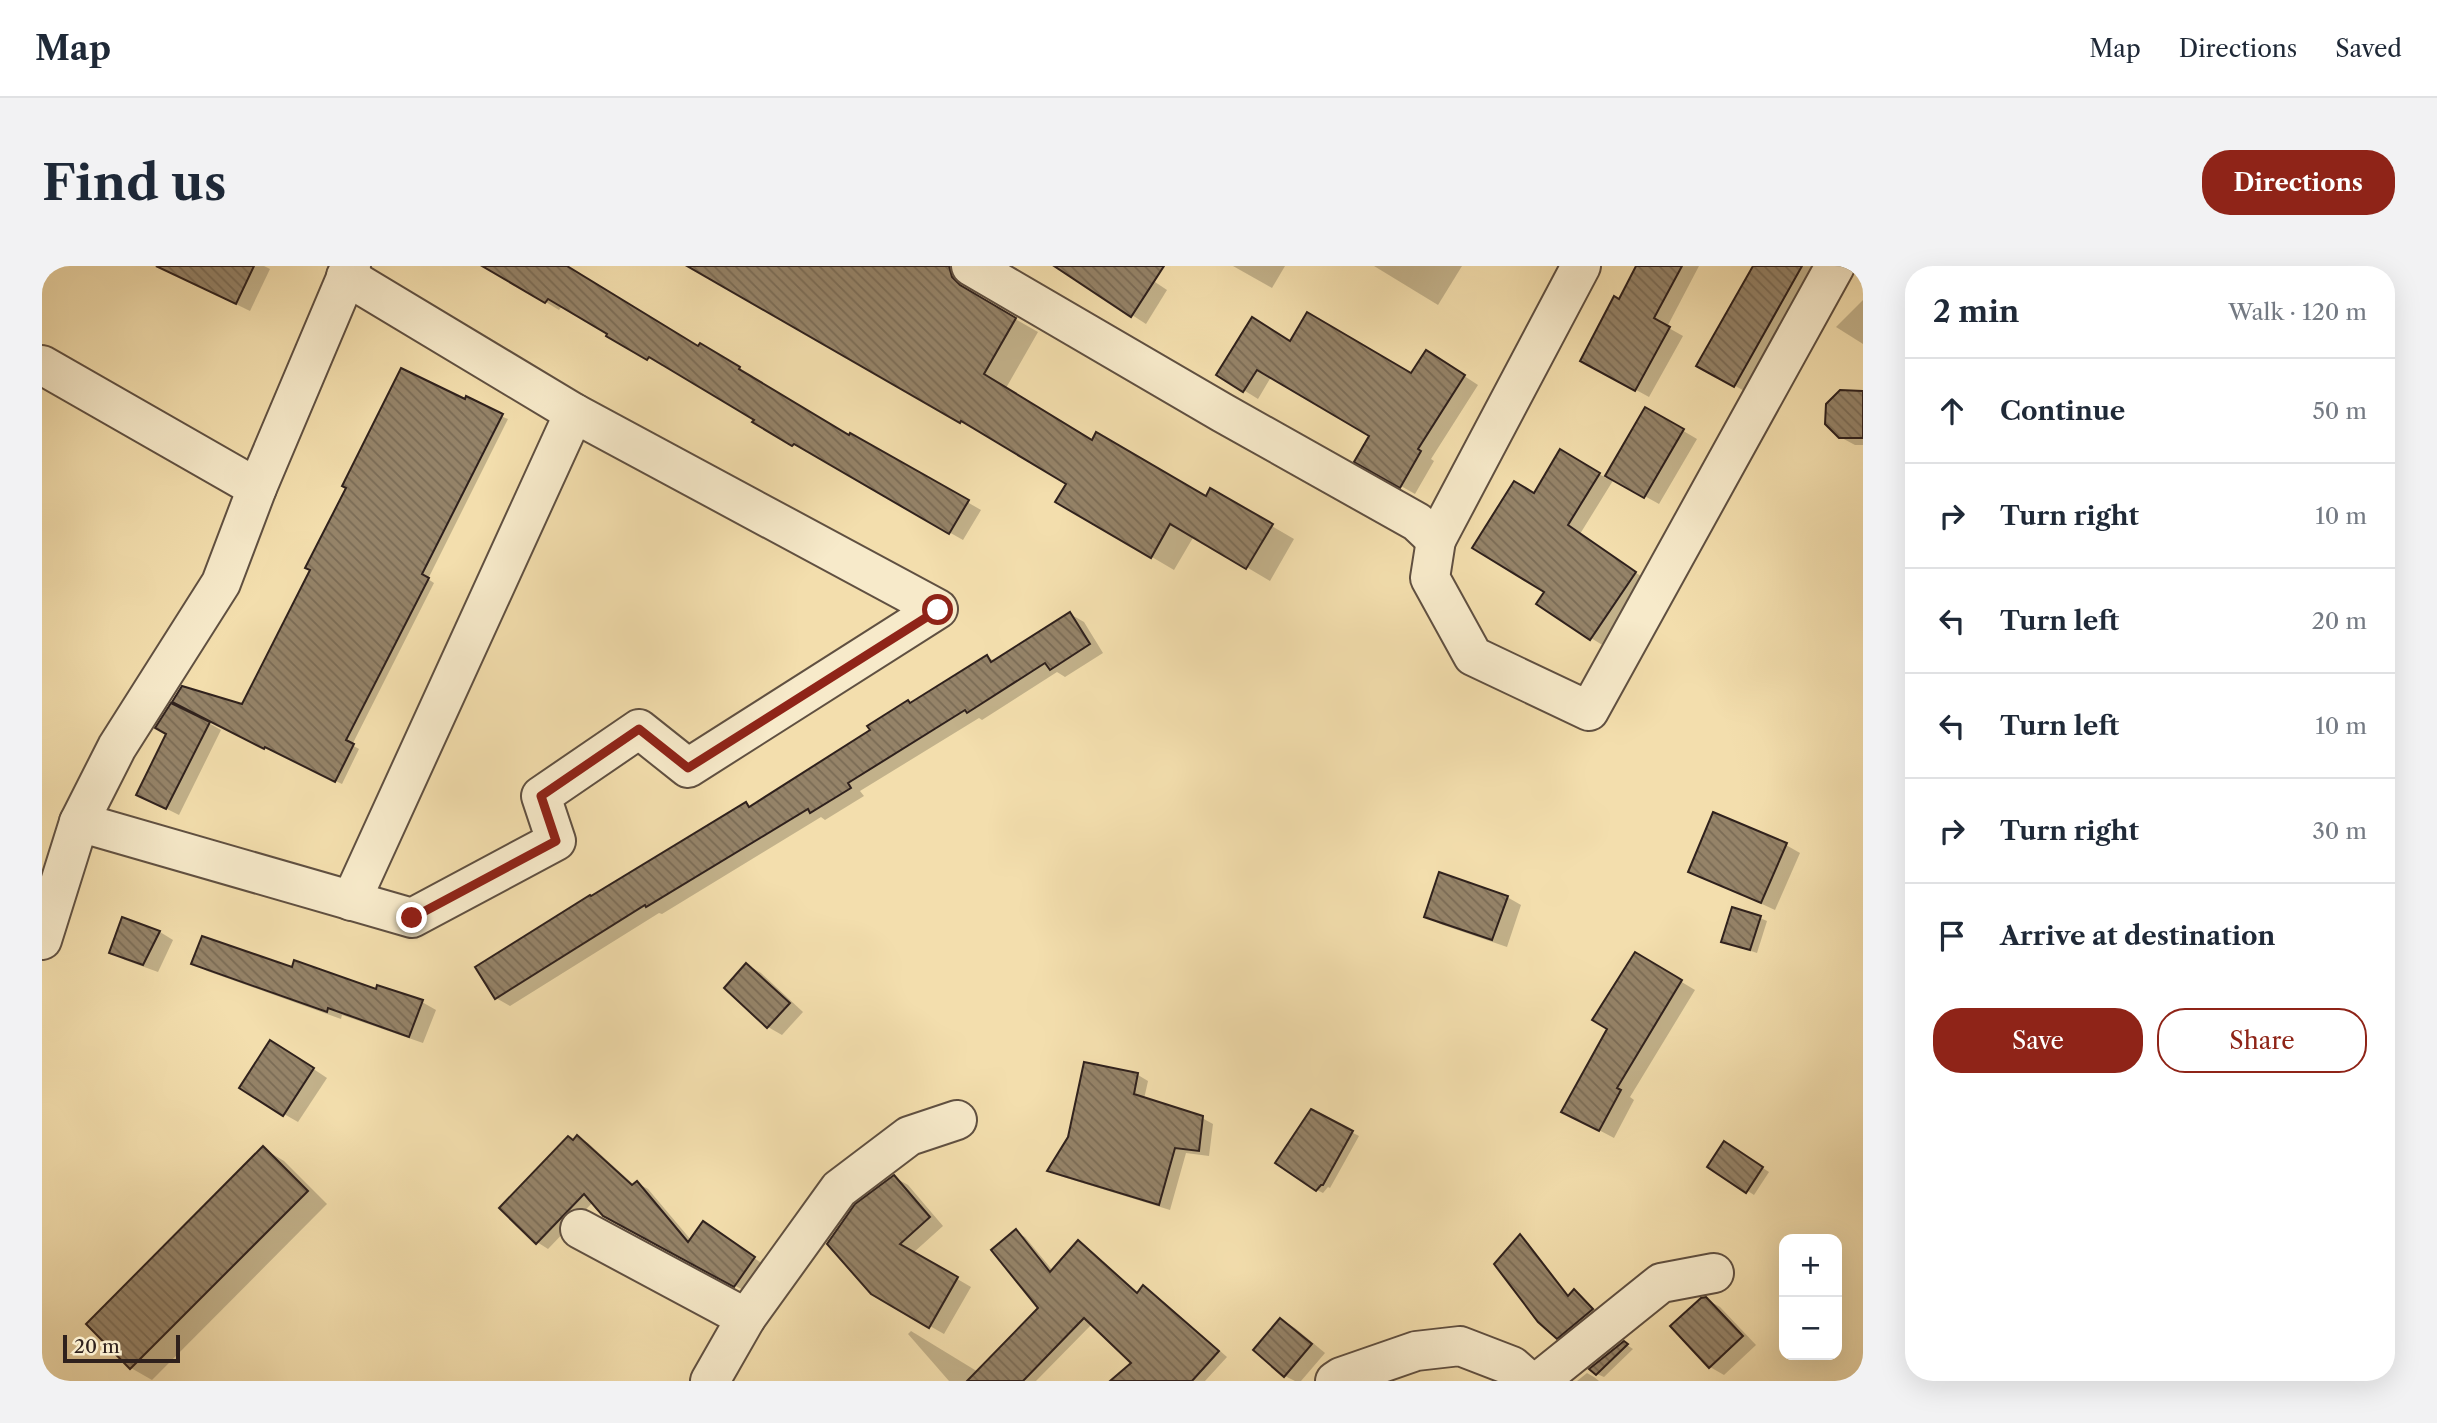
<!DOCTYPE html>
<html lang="en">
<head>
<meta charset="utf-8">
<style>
	:root { --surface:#fff; --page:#f2f2f3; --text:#1f2937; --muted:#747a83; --line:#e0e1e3; --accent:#8f2418 }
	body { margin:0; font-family:"Libre Caslon Text",serif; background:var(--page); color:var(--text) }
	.controls { position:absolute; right:21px; bottom:21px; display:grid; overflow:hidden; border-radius:14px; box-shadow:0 7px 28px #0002 }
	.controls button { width:63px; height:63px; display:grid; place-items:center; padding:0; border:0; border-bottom:2px solid var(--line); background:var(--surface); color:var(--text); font:35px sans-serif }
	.scale { position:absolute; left:21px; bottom:18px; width:117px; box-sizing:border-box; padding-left:7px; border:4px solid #2f211d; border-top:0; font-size:19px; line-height:24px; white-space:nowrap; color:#2f211d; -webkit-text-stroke:5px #f7eaca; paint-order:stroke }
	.stop { position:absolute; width:21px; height:21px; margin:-16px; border:5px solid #8f2418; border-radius:50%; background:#fff }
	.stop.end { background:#8f2418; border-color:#fff; box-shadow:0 2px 7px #0008 }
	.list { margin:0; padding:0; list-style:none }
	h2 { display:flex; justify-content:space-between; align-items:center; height:91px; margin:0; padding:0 28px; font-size:30px }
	h2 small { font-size:23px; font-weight:400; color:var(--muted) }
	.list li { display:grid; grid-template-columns:46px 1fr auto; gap:21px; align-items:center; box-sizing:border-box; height:105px; padding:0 28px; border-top:2px solid var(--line) }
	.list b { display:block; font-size:26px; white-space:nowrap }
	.list em { font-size:23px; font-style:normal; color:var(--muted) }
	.actions { display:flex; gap:14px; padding:21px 28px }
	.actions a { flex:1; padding:16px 0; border:2px solid var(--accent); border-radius:28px; text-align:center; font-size:24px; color:var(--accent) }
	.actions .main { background:var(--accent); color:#fff }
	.icon { flex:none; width:38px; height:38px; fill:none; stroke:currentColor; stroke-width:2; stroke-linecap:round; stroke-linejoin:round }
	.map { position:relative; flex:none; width:1821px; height:1115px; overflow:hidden; border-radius:28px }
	header { display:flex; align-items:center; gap:42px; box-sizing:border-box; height:98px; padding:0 35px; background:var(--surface); border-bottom:2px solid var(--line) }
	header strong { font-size:33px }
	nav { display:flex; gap:38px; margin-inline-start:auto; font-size:24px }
	.intro { display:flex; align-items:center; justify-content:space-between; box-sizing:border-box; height:168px; padding:0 42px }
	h1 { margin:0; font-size:49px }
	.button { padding:18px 32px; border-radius:28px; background:var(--accent); color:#fff; font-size:24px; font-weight:700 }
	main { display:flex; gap:42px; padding:0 42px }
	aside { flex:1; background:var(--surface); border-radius:28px; box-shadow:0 7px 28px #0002 }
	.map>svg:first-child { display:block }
</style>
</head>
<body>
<header>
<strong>Map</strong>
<nav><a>Map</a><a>Directions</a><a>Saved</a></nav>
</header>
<div class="intro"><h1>Find us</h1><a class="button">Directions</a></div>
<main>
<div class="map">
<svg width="1821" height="1115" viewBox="0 0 1821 1115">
	<defs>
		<pattern id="building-back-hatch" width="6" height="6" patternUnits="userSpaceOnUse" patternTransform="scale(1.75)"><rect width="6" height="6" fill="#958368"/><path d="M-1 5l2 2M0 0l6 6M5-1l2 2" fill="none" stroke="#7a6b55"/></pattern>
	</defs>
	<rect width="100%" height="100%" fill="#f3dead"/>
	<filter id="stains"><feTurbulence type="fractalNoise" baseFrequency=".00286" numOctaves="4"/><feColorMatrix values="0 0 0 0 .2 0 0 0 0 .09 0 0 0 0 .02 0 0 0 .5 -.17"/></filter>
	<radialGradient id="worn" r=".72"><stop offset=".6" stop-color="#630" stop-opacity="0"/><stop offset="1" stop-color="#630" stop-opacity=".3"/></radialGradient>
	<g fill="#0003">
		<path d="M 154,0 L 222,0 L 228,3 L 208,45 L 161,22 Z"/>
		<path d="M 444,0 L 522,0 L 657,82 L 659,79 L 711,110 L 709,113 L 808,171 L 809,169 L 939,244 L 921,274 L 712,156 L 714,153 L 621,98 L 620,100 L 520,40 L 517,44 Z"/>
		<path d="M 672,0 L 912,0 L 931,11 L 932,25 L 940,34 L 996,66 L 964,122 L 1051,176 L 1164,232 L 1169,225 L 1252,273 L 1228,315 L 1152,270 L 1132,304 L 1015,235 L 1026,217 L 666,10 Z"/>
		<path d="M 1036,0 L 1089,0 L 1125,24 L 1104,58 L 1090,49 Z"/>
		<path d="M 1191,0 L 1243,0 L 1230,22 Z"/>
		<path d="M 1332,0 L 1420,0 L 1396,39 Z"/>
		<path d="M 1596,0 L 1657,0 L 1625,61 L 1641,70 L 1607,131 L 1554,102 L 1578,35 Z"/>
		<path d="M 1713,0 L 1780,0 L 1706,127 L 1656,99 Z"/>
		<path d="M 1821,34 L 1821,78 L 1794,61 Z"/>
		<path d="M 1249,77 L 1369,109 L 1398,94 L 1436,119 L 1389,193 L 1392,195 L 1373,228 L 1315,195 L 1329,170 L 1229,111 L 1216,133 L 1176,108 Z"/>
		<path d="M 1821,126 L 1821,179 L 1813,179 L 1798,171 Z"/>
		<path d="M 424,136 L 466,153 L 386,313 L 392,317 L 310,479 L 317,483 L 300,518 L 166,453 L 165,456 L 179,464 L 137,549 L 109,535 L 165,452 L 200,440 Z"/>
		<path d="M 1604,143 L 1655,173 L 1617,238 L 1572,213 L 1538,268 L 1606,315 L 1562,380 L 1549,372 L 1504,326 L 1492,229 L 1518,185 L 1564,212 Z"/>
		<path d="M 1028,348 L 1042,356 L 1061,387 L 1023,411 L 1015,406 L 940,454 L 937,452 L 818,525 L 822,530 L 783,554 L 779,551 L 620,648 L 617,647 L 468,740 L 454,732 L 550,632 L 704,538 L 709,541 L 945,391 L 953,395 Z"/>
		<path d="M 1744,579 L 1758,587 L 1733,644 L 1648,605 Z"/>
		<path d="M 1465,631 L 1479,639 L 1465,681 L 1398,658 L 1384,650 Z"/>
		<path d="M 1718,652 L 1725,655 L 1715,687 L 1688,678 Z"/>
		<path d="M 81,653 L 118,666 L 131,674 L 116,706 L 83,694 L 69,686 Z"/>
		<path d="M 1593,688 L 1653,724 L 1588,831 L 1592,834 L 1572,872 L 1536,853 Z"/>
		<path d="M 151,697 L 251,704 L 380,736 L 394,744 L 381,777 L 300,749 L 299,753 L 165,705 Z"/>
		<path d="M 705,699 L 719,707 L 761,746 L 740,769 L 726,761 Z"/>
		<path d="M 243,784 L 285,812 L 256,856 L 242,848 Z"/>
		<path d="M 1096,809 L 1106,815 L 1102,833 L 1160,852 L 1171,858 L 1167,890 L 1144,887 L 1128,944 L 1018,910 L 1007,904 Z"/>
		<path d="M 1269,845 L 1317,870 L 1288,922 L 1286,921 L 1281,927 L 1275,924 Z"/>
		<path d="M 536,871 L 546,877 L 592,919 L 595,917 L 606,923 L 649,974 L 672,963 L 722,999 L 703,1025 L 574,956 L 551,936 L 506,983 L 495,976 L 532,875 Z"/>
		<path d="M 1689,881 L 1727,906 L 1712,929 L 1668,900 Z"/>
		<path d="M 222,883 L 242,895 L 285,938 L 110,1114 L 89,1102 L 46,1058 Z"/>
		<path d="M 852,911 L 866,919 L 901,960 L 871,987 L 929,1021 L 902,1068 L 830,1027 Z"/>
		<path d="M 974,966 L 983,971 L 1011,1005 L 1037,977 L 1045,982 L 1096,1028 L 1102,1021 L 1110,1026 L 1185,1091 L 1163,1115 L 1101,1115 L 1092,1097 L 1050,1058 L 994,1115 L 978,1115 L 999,1042 Z"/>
		<path d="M 1478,971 L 1484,974 L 1528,1031 L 1532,1026 L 1539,1029 L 1557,1048 L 1522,1075 L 1516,1071 Z"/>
		<path d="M 1664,1033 L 1678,1041 L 1714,1079 L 1682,1109 L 1668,1101 Z"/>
		<path d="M 1239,1054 L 1253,1062 L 1283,1087 L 1259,1115 L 1253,1115 L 1243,1110 Z"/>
		<path d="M 869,1065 L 951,1115 L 907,1115 L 866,1068 Z"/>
		<path d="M 1582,1077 L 1591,1083 L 1562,1111 L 1555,1108 Z"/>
		<path d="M 1545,1107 L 1552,1111 L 1557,1115 L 1535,1115 Z"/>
	</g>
	<g fill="url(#building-back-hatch)" stroke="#2f211d" stroke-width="2">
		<path d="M 114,0 L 212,0 L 194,38 Z"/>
		<path d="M 440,0 L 525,0 L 656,80 L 658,77 L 698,101 L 697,103 L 807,169 L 808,167 L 927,234 L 907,268 L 752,178 L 750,180 L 710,156 L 712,154 L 607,91 L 605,94 L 564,70 L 565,68 L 506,33 L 503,37 Z"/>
		<path d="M 645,0 L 907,0 L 910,11 L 918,19 L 974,52 L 942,108 L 1050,174 L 1054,166 L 1164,230 L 1168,222 L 1231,258 L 1204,303 L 1128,258 L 1109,292 L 1013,236 L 1024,218 L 919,155 L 918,157 Z"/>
		<path d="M 1012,0 L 1122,0 L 1089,51 Z"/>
		<path d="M 1594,0 L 1640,0 L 1612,52 L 1628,61 L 1593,125 L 1538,95 L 1572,30 L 1577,33 Z"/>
		<path d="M 1711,0 L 1760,0 L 1692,121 L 1654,100 Z"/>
		<path d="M 1265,46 L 1369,107 L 1384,84 L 1423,109 L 1376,183 L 1379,185 L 1358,222 L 1312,196 L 1327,170 L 1215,104 L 1201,126 L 1174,109 L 1210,51 L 1248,75 Z"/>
		<path d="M 359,102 L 423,133 L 424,130 L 461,148 L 380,308 L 387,312 L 304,474 L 312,478 L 293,516 L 223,481 L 222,483 L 130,436 L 140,420 L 200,438 L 268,304 L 263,302 L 304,222 L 300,220 Z"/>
		<path d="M 1798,124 L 1821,125 L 1821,172 L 1797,172 L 1783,158 L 1784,138 Z"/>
		<path d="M 1603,141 L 1642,163 L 1602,232 L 1563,210 Z"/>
		<path d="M 1518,183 L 1558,207 L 1526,259 L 1594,306 L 1548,374 L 1494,338 L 1502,326 L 1430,282 L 1472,215 L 1492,227 Z"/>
		<path d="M 1028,346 L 1048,378 L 1008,404 L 1003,397 L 925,447 L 923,444 L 806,517 L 809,522 L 768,547 L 766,543 L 604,641 L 603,639 L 453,733 L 433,701 L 548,629 L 549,630 L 704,536 L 707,541 L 828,464 L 825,460 L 866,434 L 868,437 L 945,389 L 949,396 Z"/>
		<path d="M 129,437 L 168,456 L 124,543 L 94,529 L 124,468 L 113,462 Z"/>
		<path d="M 1671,546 L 1745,577 L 1719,637 L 1646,606 Z"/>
		<path d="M 1397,606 L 1466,630 L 1450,674 L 1382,651 Z"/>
		<path d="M 1690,641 L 1719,650 L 1708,684 L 1679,676 Z"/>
		<path d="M 80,651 L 118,665 L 101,699 L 67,687 Z"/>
		<path d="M 160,670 L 250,701 L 252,694 L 334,723 L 335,719 L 381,734 L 367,771 L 286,742 L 285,746 L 149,698 Z"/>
		<path d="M 1593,686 L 1640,714 L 1575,822 L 1579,824 L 1557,865 L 1519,846 L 1565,763 L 1550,754 Z"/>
		<path d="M 704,697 L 748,737 L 725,762 L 682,722 Z"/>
		<path d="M 228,774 L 272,802 L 241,850 L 197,822 Z"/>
		<path d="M 1042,796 L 1096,807 L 1092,828 L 1161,850 L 1157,885 L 1133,882 L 1117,939 L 1005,905 L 1026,871 Z"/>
		<path d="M 1269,843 L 1311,865 L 1281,919 L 1279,919 L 1274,925 L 1233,897 Z"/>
		<path d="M 535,869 L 590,919 L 595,915 L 646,976 L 661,955 L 713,991 L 692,1021 L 561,950 L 542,928 L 494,978 L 457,942 L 526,870 L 531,874 Z"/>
		<path d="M 1682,875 L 1721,901 L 1704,927 L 1665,901 Z"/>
		<path d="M 221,880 L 266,925 L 88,1103 L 44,1058 Z"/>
		<path d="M 852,909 L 888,951 L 858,978 L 916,1011 L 887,1062 L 829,1028 L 785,978 L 813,938 Z"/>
		<path d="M 974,963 L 1008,1006 L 1036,974 L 1095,1027 L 1101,1019 L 1177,1085 L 1150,1115 L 1068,1115 L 1089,1097 L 1042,1052 L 981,1115 L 925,1115 L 996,1042 L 949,984 Z"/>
		<path d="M 1478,968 L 1526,1030 L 1532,1023 L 1551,1043 L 1515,1073 L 1496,1056 L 1452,998 Z"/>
		<path d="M 1664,1031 L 1701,1070 L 1667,1102 L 1628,1060 L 1659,1032 Z"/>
		<path d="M 1238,1052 L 1270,1078 L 1242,1111 L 1211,1084 Z"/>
		<path d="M 1582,1075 L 1586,1078 L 1554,1109 L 1547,1103 Z"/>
	</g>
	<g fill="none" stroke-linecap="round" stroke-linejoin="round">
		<g stroke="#605041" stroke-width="42">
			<g id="minor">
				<path d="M 929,0 L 1181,147 L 1375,256 L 1394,274 L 1539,0"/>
				<path d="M 0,99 L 215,222"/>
				<path d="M 1394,274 L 1388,312 L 1431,390 L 1547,445 L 1793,0"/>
				<path d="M 37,556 L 370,652 L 514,575 L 499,530 L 597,463 L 646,502 L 896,343 L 532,147 L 304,10"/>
				<path d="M 309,635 L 532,147"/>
				<path d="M 0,674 L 37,556 L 75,481 L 179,317 L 215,222 L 309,0"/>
				<path d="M 538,963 L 704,1052"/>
				<path d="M 668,1115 L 704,1052 L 797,923 L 867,870 L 915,854"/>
				<path d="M 1293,1115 L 1299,1111 L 1374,1085 L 1418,1080 L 1470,1100 L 1487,1115"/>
				<path d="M 1497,1115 L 1619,1017 L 1672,1007"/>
			</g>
		</g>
		<use href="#minor" stroke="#f7eaca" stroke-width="38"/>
	</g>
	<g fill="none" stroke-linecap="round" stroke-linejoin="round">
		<path stroke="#8f2418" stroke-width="9" d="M 370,652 L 514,575 L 499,530 L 597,463 L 646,502 L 896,344"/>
	</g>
	<rect width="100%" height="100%" filter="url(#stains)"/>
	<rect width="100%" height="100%" fill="url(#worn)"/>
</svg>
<div class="controls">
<button>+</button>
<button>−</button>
</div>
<div class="scale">20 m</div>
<div class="stop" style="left:896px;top:344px"></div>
<div class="stop end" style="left:370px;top:652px"></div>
</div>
<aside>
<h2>2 min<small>Walk · 120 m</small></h2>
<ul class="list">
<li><svg class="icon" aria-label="ahead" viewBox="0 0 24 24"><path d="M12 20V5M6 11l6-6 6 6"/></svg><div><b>Continue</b></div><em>50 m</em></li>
<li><svg class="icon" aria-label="right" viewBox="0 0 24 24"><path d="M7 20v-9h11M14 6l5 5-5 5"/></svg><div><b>Turn right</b></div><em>10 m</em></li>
<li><svg class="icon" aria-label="left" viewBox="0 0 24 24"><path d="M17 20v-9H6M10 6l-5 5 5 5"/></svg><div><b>Turn left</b></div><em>20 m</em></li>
<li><svg class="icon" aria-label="left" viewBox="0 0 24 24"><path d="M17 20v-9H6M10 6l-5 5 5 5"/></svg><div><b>Turn left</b></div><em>10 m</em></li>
<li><svg class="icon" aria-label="right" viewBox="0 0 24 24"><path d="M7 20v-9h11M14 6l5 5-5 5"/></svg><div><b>Turn right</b></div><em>30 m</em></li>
<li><svg class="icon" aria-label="arrive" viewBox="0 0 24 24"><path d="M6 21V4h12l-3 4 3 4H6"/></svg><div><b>Arrive at destination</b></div></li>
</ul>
<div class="actions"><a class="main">Save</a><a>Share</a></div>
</aside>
</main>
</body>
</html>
